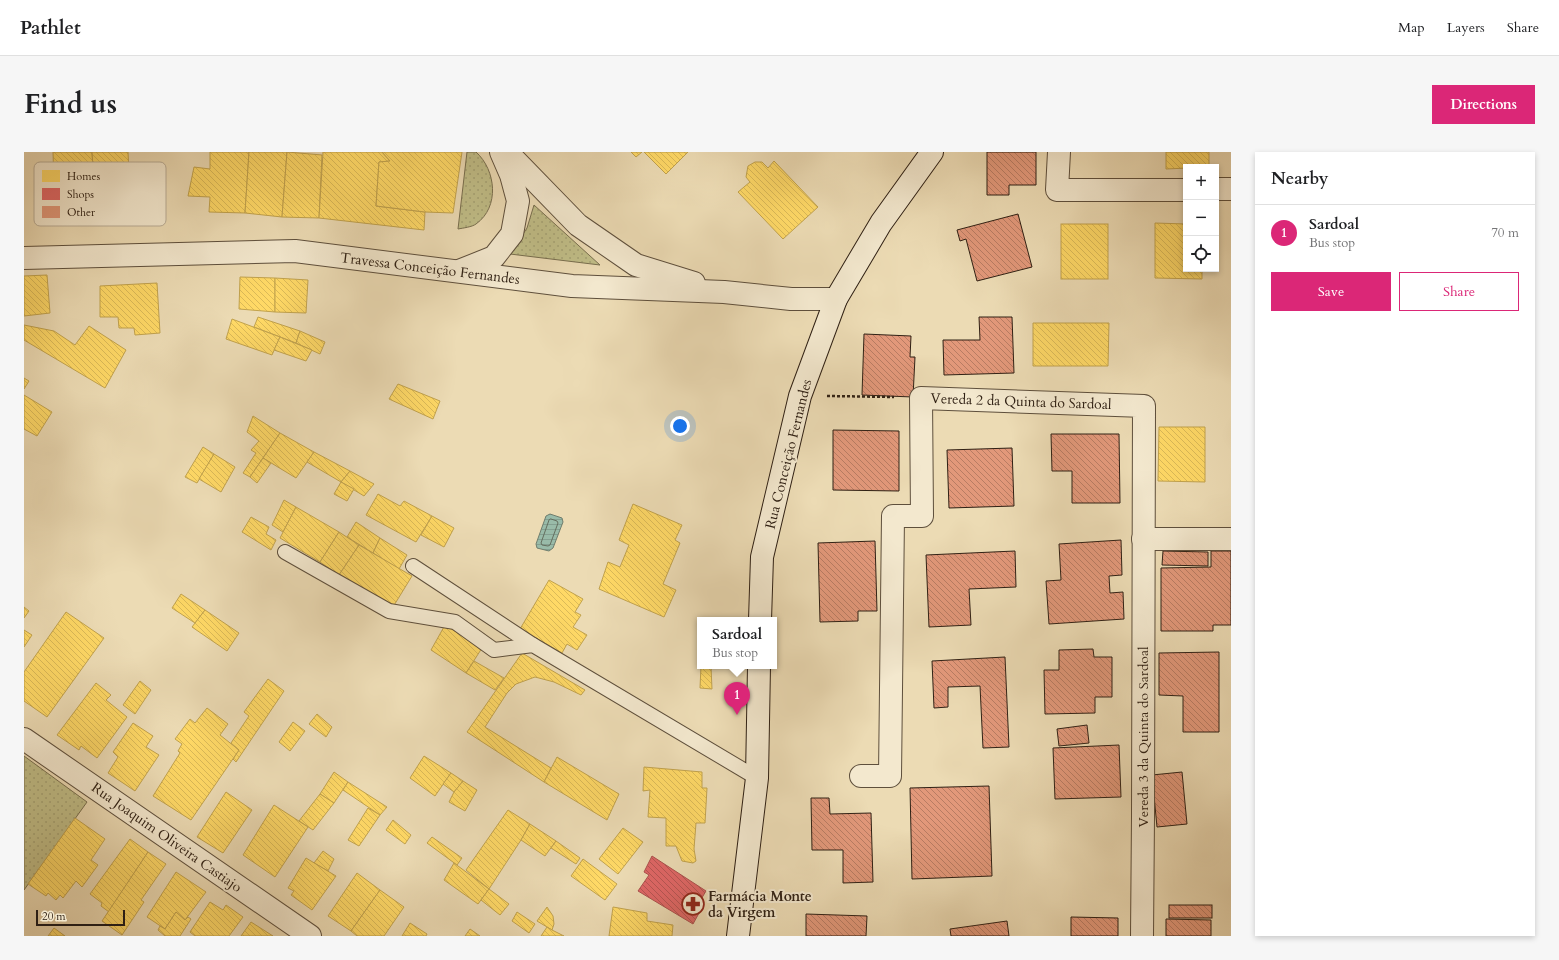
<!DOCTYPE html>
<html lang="en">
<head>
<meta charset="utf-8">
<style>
	:root { --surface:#fff; --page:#f6f6f6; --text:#202124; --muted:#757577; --line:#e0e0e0; --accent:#db2777 }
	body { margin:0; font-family:Cardo,serif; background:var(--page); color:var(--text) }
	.controls { position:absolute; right:12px; top:12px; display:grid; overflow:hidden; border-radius:0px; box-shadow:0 2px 6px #0003 }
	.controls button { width:36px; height:36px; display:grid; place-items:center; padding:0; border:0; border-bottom:1px solid var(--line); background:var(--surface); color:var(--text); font:20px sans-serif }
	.scale { position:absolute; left:12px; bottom:10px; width:89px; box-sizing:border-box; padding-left:4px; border:2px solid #2f2014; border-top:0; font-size:11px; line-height:14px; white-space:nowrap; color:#2f2014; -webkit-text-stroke:3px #f3e8ce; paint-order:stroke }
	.you { position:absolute; left:656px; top:274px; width:14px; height:14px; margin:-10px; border:3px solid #fff; border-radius:50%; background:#1a73e8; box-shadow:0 0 0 6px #1a73e833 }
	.badge { display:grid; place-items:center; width:26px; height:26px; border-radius:50%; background:var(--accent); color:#fff; font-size:13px; font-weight:700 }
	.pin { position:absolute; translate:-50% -33px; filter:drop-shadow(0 1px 2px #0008) }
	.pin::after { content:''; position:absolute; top:21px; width:14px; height:12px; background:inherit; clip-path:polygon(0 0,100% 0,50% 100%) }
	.popup { position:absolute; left:673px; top:465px; width:80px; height:52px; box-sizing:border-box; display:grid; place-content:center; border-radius:0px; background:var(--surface); filter:drop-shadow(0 1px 3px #0005); font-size:13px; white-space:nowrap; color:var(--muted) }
	.popup b { font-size:15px; color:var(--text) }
	.popup::after { content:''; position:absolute; left:50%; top:100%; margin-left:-8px; border:8px solid transparent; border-top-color:var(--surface) }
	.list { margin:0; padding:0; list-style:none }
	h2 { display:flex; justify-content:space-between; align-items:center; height:52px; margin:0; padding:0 16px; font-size:17px }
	h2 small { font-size:13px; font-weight:400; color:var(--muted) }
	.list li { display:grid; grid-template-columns:26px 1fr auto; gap:12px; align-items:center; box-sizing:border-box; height:56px; padding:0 16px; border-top:1px solid var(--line) }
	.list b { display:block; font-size:15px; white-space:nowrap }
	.list p { margin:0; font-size:13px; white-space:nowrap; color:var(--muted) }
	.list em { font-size:13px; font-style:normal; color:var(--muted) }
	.actions { display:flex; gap:8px; padding:12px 16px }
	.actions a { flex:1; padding:9px 0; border:1px solid var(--accent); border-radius:0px; text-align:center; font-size:14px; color:var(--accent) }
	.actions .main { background:var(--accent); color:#fff }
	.icon { flex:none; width:22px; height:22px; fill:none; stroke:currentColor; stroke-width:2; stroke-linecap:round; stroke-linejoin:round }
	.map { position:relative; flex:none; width:1207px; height:784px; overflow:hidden; border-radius:0px }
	header { display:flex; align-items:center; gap:24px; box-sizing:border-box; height:56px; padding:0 20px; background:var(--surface); border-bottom:1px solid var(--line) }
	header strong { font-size:19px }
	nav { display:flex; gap:22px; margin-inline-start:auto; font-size:14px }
	.intro { display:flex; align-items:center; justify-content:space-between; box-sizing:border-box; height:96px; padding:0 24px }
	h1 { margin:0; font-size:28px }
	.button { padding:10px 18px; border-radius:0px; background:var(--accent); color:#fff; font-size:14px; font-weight:700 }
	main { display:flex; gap:24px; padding:0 24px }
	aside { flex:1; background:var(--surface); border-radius:0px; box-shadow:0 2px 6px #0003 }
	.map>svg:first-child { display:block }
</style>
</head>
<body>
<header>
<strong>Pathlet</strong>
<nav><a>Map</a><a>Layers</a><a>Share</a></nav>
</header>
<div class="intro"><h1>Find us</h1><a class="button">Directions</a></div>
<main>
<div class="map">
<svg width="1207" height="784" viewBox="0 0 1207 784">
	<defs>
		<pattern id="grass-dots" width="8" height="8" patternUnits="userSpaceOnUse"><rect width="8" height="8" fill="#c0bd87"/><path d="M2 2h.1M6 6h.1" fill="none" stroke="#a5a274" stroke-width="1.8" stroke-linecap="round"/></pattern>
		<pattern id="water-rules" width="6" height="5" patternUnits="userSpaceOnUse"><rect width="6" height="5" fill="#99bba9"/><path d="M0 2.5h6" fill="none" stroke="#84a091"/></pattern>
		<pattern id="homes-back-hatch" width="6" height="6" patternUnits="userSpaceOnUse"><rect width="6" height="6" fill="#ffd966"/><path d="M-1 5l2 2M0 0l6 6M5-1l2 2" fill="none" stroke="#dbba58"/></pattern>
		<pattern id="shops-back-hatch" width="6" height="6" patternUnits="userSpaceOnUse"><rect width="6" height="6" fill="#e06666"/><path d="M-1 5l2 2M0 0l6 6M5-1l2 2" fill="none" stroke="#b65453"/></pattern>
		<pattern id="building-back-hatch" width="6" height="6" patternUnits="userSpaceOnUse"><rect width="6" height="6" fill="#e2987a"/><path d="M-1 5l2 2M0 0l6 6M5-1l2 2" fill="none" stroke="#b87c63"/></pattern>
	</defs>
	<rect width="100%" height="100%" fill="#ecdbb4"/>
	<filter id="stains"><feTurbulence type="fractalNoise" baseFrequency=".005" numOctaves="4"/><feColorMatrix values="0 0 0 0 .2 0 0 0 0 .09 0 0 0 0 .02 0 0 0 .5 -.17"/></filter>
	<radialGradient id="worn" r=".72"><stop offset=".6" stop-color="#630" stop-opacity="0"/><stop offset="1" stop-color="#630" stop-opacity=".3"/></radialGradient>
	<g fill="url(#grass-dots)" stroke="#786e4e">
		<path d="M 443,0 L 452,0 C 472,18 476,55 452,72 C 448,75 439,76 434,77 Z"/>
		<path d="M 510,53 L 576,113 L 486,102 L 503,76 Z"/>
		<path d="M 0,604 L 63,650 L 0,738 Z"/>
	</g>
	<path fill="url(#water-rules)" stroke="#6f7d6d" d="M 526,362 L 538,366 L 539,370 L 529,396 L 525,399 L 513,396 L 512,392 L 522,364 Z"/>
	<g fill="url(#homes-back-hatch)" stroke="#c1a24d">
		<path d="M 29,0 L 68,0 L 72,64 L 31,66 Z"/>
		<path d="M 68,0 L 104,0 L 107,62 L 72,64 Z"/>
		<path d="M 186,0 L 225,0 L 221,61 L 185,60 L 186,45 L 164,44 L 170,15 L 186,17 Z"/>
		<path d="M 225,0 L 263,0 L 258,65 L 221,61 Z"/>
		<path d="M 263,0 L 298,3 L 295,66 L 258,65 Z"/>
		<path d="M 299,0 L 358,0 L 366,9 L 355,10 L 352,54 L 401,60 L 400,78 L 295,66 Z"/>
		<path d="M 358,0 L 438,0 L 429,61 L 401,60 L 352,54 L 355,10 L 366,9 Z"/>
		<path d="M 607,0 L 618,0 L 612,5 Z"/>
		<path d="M 620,0 L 664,0 L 642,22 Z"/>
		<path d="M 1142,0 L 1185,0 L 1185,15 L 1142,17 Z"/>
		<path d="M 750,9 L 794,55 L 759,87 L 714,40 L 726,30 L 722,25 L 724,14 L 731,10 L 738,10 L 744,16 Z"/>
		<path d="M 1131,71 L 1162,72 L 1162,117 L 1178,117 L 1178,127 L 1131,126 Z"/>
		<rect x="1037" y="72" width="47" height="55"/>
		<path d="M 23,123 L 26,161 L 0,164 L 0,124 Z"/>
		<path d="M 216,125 L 251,126 L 251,160 L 215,157 Z"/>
		<path d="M 251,126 L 284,128 L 282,161 L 251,160 Z"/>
		<path d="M 133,131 L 136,181 L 111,183 L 110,176 L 95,176 L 94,165 L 76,165 L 76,134 Z"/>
		<path d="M 234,165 L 276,179 L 272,191 L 230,175 Z"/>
		<path d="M 208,167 L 256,185 L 248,203 L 202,187 Z"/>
		<path d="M 1009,171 L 1085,171 L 1084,214 L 1009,214 Z"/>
		<path d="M 0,173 L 30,179 L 51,193 L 65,174 L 102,198 L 81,236 L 0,188 Z"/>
		<path d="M 276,179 L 301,190 L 296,202 L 272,191 Z"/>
		<path d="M 256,185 L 288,198 L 282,209 L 250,198 Z"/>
		<path d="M 0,226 L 5,229 L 0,237 Z"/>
		<path d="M 374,232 L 416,249 L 409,267 L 365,247 Z"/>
		<path d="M 0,243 L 28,260 L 13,284 L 0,277 Z"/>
		<path d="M 229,264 L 256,281 L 226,325 L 219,321 L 232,301 L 227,298 L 235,289 L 223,280 Z"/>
		<path d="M 1135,275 L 1181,275 L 1181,330 L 1134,329 Z"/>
		<path d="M 256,281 L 290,300 L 272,326 L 239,306 Z"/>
		<path d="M 179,295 L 190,302 L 173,331 L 161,325 Z"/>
		<path d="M 290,300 L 326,319 L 317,330 L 283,310 Z"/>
		<path d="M 190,302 L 211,315 L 197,340 L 175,327 Z"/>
		<path d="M 239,306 L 247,311 L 233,331 L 226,325 Z"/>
		<path d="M 326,319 L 350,332 L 340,344 L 317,330 Z"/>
		<path d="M 317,330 L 330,337 L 323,349 L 310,342 Z"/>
		<path d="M 354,342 L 376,354 L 380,349 L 408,364 L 392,390 L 342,363 Z"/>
		<path d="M 260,348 L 272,355 L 259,380 L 248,373 Z"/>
		<path d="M 609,352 L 658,373 L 651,388 L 656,391 L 639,432 L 652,438 L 640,465 L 575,437 L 584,410 L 596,415 L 605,393 L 595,388 Z"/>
		<path d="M 272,355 L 315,380 L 296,410 L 256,386 Z"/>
		<path d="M 408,364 L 430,376 L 420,395 L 397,383 Z"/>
		<path d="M 227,365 L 245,375 L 242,382 L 252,388 L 247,398 L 218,380 Z"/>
		<path d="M 332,370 L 356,386 L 349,401 L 323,385 Z"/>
		<path d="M 315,380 L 335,393 L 315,423 L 296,410 Z"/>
		<path d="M 356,386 L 383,403 L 375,417 L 349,401 Z"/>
		<path d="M 335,393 L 388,424 L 369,455 L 315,423 Z"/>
		<path d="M 525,428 L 559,447 L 551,460 L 557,463 L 549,475 L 563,483 L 553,498 L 543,492 L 538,501 L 496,477 Z"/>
		<path d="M 157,442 L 181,458 L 171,471 L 148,456 Z"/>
		<path d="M 0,455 L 5,459 L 0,466 Z"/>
		<path d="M 181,458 L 215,481 L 203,499 L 168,475 Z"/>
		<path d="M 42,460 L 80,486 L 23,565 L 0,549 L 0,520 Z"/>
		<path d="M 421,473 L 458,496 L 442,521 L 407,498 Z"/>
		<path d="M 0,478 L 8,483 L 0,495 Z"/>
		<path d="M 498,501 L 561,538 L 557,543 L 530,530 L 511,525 L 492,532 L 483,541 L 461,575 L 527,616 L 520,630 L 443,580 Z"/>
		<path d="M 450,509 L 480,526 L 471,538 L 442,521 Z"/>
		<path d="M 677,514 L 687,515 L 688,537 L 676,536 Z"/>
		<path d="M 244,527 L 260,539 L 212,610 L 209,607 L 215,598 L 207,591 L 225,564 L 220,560 Z"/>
		<path d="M 116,529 L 127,538 L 111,562 L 99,553 Z"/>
		<path d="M 72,531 L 87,543 L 82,548 L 103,565 L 73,606 L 57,594 L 55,598 L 33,583 Z"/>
		<path d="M 183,556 L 204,572 L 196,583 L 215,598 L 167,668 L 129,644 L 156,601 L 154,599 L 158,592 L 151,587 L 166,567 L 171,571 Z"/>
		<path d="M 293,562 L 308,575 L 302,585 L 285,572 Z"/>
		<path d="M 269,570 L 281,579 L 266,599 L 255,590 Z"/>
		<path d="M 109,571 L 129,584 L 122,595 L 135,603 L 111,639 L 84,621 L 94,605 L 89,600 Z"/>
		<path d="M 400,604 L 427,621 L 411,644 L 386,626 Z"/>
		<path d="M 533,605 L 595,642 L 583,668 L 520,630 Z"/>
		<path d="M 620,615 L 678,620 L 678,636 L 683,636 L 681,671 L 672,671 L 670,697 L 672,709 L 669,711 L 658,709 L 652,694 L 642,694 L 642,666 L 624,665 L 626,638 L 619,639 Z"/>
		<path d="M 310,620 L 324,630 L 310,651 L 296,642 Z"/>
		<path d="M 427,621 L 439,629 L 430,640 L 419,632 Z"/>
		<path d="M 439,629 L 453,638 L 441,659 L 425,650 L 430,640 Z"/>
		<path d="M 324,630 L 363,655 L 356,663 L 319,638 Z"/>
		<path d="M 202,640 L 228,658 L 199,701 L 173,685 Z"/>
		<path d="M 296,642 L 310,651 L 289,678 L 275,669 Z"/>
		<path d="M 250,653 L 284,675 L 251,725 L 219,703 Z"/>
		<path d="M 344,656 L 356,663 L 335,694 L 324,688 Z"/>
		<path d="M 484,658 L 506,672 L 497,688 L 465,737 L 442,718 Z"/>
		<path d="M 51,666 L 81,687 L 67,708 L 74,713 L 58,735 L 52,729 L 39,746 L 36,743 L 32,748 L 24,741 L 22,744 L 4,732 Z"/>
		<path d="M 369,668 L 387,683 L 381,692 L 362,678 Z"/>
		<path d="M 506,672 L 532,689 L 521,704 L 497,688 Z"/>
		<path d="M 599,676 L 619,690 L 594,722 L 575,707 Z"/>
		<path d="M 408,685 L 438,706 L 433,713 L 403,691 Z"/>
		<path d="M 106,687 L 124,700 L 85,760 L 77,754 L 78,751 L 66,742 Z"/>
		<path d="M 532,689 L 556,706 L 552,712 L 527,696 Z"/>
		<path d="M 299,699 L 310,707 L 304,719 L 290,711 Z"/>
		<path d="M 124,700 L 142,712 L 117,748 L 120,750 L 98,783 L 78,769 Z"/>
		<path d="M 282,706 L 312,724 L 288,758 L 267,743 L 270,739 L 264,736 Z"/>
		<path d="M 559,707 L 593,732 L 581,748 L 547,724 Z"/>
		<path d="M 430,711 L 465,737 L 454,752 L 420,728 Z"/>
		<path d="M 152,720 L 182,740 L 161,768 L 152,760 L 141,777 L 123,765 Z"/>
		<path d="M 333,721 L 356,738 L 327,779 L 304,764 Z"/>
		<path d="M 465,737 L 485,752 L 476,763 L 457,748 Z"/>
		<path d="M 356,738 L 380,755 L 360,784 L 333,784 L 327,779 Z"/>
		<path d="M 186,750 L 199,758 L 202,753 L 219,765 L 205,784 L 171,784 L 166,780 Z"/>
		<path d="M 523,755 L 529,764 L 530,772 L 528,778 L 513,769 Z"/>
		<path d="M 589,755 L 623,761 L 623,769 L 649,773 L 648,784 L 585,784 Z"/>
		<path d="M 152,760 L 161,768 L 164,765 L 167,767 L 156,784 L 141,784 L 134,778 L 136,774 L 141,777 Z"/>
		<path d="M 493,760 L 511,772 L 505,781 L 488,769 Z"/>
		<path d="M 227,770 L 249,784 L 217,784 Z"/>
		<path d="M 386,771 L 403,782 L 402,784 L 378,784 Z"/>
		<path d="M 523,775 L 528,778 L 540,784 L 517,784 Z"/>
		<path d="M 30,776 L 41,784 L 24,784 Z"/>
		<path d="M 446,777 L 456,784 L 441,784 Z"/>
	</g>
	<path fill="url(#shops-back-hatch)" stroke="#ab514d" d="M 628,704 L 682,739 L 676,749 L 680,752 L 669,772 L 614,739 L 625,723 L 620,720 Z"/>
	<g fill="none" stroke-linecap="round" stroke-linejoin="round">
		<path stroke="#646e5e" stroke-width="1" d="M 527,367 L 533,369 L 534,371 L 526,393 L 524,394 L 518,393 L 517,391 L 525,368 Z"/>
	</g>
	<g fill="url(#building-back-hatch)" stroke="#2f2014">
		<path d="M 963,0 L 1012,0 L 1012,33 L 985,33 L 985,43 L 963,43 Z"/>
		<path d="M 994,62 L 1008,115 L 953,129 L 942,87 L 936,89 L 933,78 Z"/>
		<path d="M 955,165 L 988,165 L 990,221 L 920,223 L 919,188 L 956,188 Z"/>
		<path d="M 840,182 L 887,184 L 886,205 L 891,205 L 889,245 L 838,243 Z"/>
		<path d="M 809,278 L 875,279 L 875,339 L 809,338 Z"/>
		<path d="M 1027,282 L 1095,282 L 1096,351 L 1048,351 L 1048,319 L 1028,319 Z"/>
		<path d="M 988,296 L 990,354 L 925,356 L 923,298 Z"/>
		<path d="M 1097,388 L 1098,423 L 1085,424 L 1086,441 L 1099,440 L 1100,467 L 1025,472 L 1022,429 L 1037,428 L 1035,392 Z"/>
		<path d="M 851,389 L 853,459 L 834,459 L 834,469 L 796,470 L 794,391 Z"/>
		<path d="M 991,399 L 992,435 L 945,437 L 947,473 L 905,475 L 902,403 Z"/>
		<path d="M 1139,399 L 1184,400 L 1184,414 L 1138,413 Z"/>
		<path d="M 1187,399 L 1207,399 L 1207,473 L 1189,473 L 1189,479 L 1137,479 L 1137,416 L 1187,415 Z"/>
		<path d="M 1069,497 L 1070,505 L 1088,505 L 1088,545 L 1071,545 L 1071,561 L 1021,562 L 1020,518 L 1035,518 L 1035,498 Z"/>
		<path d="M 1195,500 L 1195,580 L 1159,580 L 1159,544 L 1135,543 L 1135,501 Z"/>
		<path d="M 981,505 L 985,595 L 959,596 L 956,534 L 924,535 L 924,555 L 910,556 L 908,509 Z"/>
		<path d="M 1063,573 L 1065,591 L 1035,594 L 1033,577 Z"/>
		<path d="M 1095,593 L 1097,645 L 1031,647 L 1029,596 Z"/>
		<path d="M 1158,620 L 1163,672 L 1133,675 L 1128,623 Z"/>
		<path d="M 965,634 L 968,724 L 888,727 L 886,636 Z"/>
		<path d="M 787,646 L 805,646 L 806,662 L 847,661 L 849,730 L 819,731 L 819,698 L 788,698 Z"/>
		<rect x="1145" y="753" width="43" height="13"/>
		<path d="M 782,762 L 843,764 L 842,784 L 782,784 Z"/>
		<path d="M 1047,765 L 1094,766 L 1094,784 L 1047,784 Z"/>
		<path d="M 1142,767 L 1187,768 L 1187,784 L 1142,784 Z"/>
		<path d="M 983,769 L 985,784 L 927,784 L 926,777 Z"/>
	</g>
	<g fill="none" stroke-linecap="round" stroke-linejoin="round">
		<g stroke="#5e4f3c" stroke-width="16">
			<g id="service">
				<path d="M 261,400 L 365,459 L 431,470 L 470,498 L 509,493 L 733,626"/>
				<path d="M 389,414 L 509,493"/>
			</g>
		</g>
		<g stroke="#5e4f3c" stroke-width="24">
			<g id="minor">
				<path d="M 483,0 L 554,73 L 612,113 L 670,131"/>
				<path d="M 1035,0 L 1033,38 L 1162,38"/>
				<path d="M 1192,37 L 1207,37"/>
				<path d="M 0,106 L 271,99 L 548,134 L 700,140 L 767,147 L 812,147"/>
				<path d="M 435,119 L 470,105 L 488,82 L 494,49 L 487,23 L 477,0"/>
				<path d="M 1119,387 L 1207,387"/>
				<path d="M 0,587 L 286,784"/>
				<path d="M 837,624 L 866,624 L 869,364 L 898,364 L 897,246 L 1120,254 L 1119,664 L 1118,784"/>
			</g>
		</g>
		<g stroke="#2f2014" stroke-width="24">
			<g id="secondary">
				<path d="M 736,468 L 738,405 L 776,244 L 812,147 L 857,71 L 908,0"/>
				<path d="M 714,784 L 733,626 L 735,514"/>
			</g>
		</g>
		<path stroke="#2f2014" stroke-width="2.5" stroke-dasharray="3 2" stroke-linecap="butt" d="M 803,244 L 870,245"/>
		<use href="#service" stroke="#f3e8ce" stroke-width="14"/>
		<use href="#minor" stroke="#f3e8ce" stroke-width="22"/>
		<use href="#secondary" stroke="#f3e8ce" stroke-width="22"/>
	</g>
	<defs>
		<g id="pharmacy-ring" transform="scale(1.15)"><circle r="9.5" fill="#f3e8ce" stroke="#8f2418" stroke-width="1.5"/><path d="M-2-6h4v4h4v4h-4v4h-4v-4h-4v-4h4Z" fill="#8f2418"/></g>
	</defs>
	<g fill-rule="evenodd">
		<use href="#pharmacy-ring" x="669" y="752"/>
	</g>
	<g text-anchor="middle" stroke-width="4" stroke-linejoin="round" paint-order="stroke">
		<g font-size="14" fill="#2f2014" stroke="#f3e8ce">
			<text transform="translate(406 116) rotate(7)" y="5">Travessa Conceição Fernandes</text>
			<text transform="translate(997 249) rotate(2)" y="5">Vereda 2 da Quinta do Sardoal</text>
			<text transform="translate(764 302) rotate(-76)" y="5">Rua Conceição Fernandes</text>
			<text transform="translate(1119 585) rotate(-90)" y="5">Vereda 3 da Quinta do Sardoal</text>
			<text transform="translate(143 685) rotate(35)" y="5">Rua Joaquim Oliveira Castiajo</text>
		</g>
		<g font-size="14" font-weight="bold" fill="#2f2014" stroke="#f3e8ce" text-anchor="start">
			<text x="684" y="749">Farmácia Monte<tspan x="684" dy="16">da Virgem</tspan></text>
		</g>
	</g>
	<rect x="10" y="10" width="132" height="64" rx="6" fill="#f3e8ce" stroke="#b8ac96" stroke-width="1"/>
	<rect x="18" y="18" width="18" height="12" fill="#ffd966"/>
	<rect x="18" y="36" width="18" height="12" fill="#e06666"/>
	<rect x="18" y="54" width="18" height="12" fill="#e2987a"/>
	<g font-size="11" fill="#2f2014">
		<text x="43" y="28">Homes</text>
		<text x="43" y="46">Shops</text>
		<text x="43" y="64">Other</text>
	</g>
	<rect width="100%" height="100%" filter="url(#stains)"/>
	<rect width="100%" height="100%" fill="url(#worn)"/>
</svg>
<div class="controls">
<button>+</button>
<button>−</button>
<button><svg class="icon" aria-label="locate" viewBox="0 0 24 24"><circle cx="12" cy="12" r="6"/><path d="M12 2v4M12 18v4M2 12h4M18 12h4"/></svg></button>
</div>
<div class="scale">20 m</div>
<div class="you"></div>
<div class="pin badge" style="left:713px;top:563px">1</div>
<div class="popup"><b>Sardoal</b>Bus stop</div>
</div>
<aside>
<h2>Nearby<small></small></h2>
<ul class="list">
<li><span class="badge">1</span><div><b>Sardoal</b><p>Bus stop</p></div><em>70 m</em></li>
</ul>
<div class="actions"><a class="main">Save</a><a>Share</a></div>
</aside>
</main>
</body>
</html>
